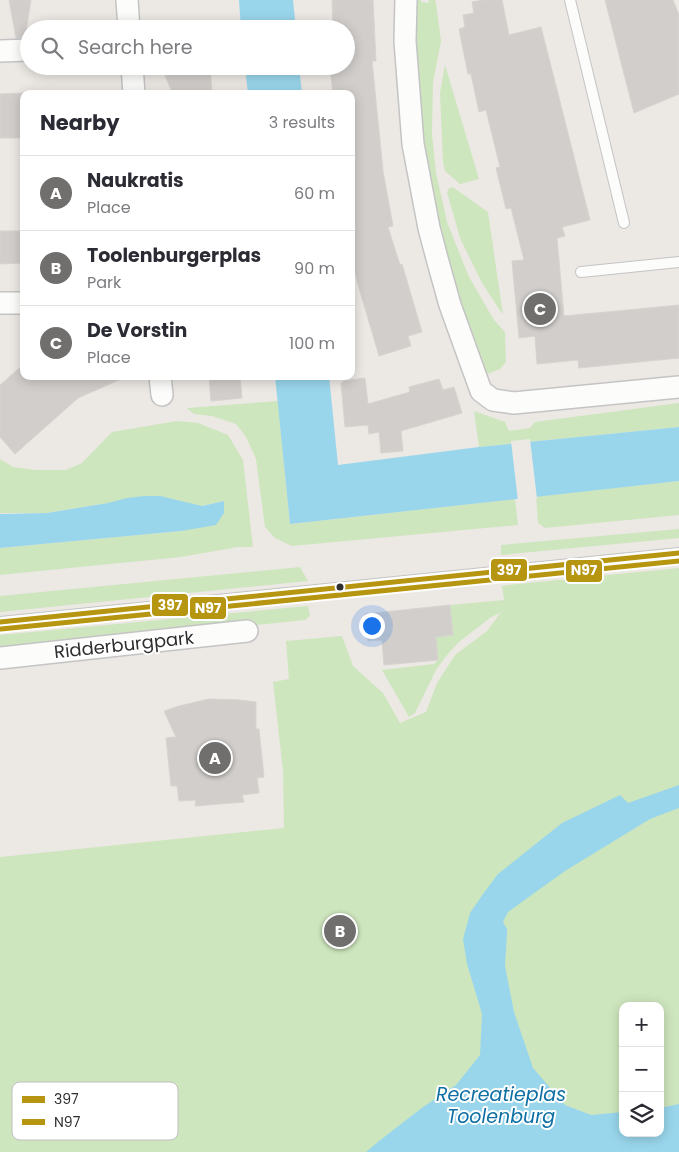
<!DOCTYPE html>
<html lang="en">
<head>
<meta charset="utf-8">
<style>
	:root { --surface:#fff; --page:#f7f7f7; --text:#2b2b33; --muted:#7c7c81; --line:#e1e1e2; --accent:#706f6e }
	body { margin:0; font-family:Poppins,sans-serif; background:var(--page); color:var(--text) }
	.controls { position:absolute; right:15px; bottom:15px; display:grid; overflow:hidden; border-radius:10px; box-shadow:0 2px 12px #0003 }
	.controls button { width:45px; height:45px; display:grid; place-items:center; padding:0; border:0; border-bottom:1px solid var(--line); background:var(--surface); color:var(--text); font:25px sans-serif }
	.you { position:absolute; left:371px; top:625px; width:18px; height:18px; margin:-12px; border:4px solid #fff; border-radius:50%; background:#1a73e8; box-shadow:0 0 0 8px #1a73e833 }
	.badge { display:grid; place-items:center; width:32px; height:32px; border-radius:50%; background:var(--accent); color:#fff; font-size:16px; font-weight:700 }
	.pin { position:absolute; translate:-50% -50%; border:2px solid #fff; box-shadow:0 1px 5px #0006 }
	.list { margin:0; padding:0; list-style:none }
	h2 { display:flex; justify-content:space-between; align-items:center; height:65px; margin:0; padding:0 20px; font-size:21px }
	h2 small { font-size:16px; font-weight:400; color:var(--muted) }
	.list li { display:grid; grid-template-columns:32px 1fr auto; gap:15px; align-items:center; box-sizing:border-box; height:75px; padding:0 20px; border-top:1px solid var(--line) }
	.list b { display:block; font-size:19px; white-space:nowrap }
	.list p { margin:0; font-size:16px; white-space:nowrap; color:var(--muted) }
	.list em { font-size:16px; font-style:normal; color:var(--muted) }
	.icon { flex:none; width:28px; height:28px; fill:none; stroke:currentColor; stroke-width:2; stroke-linecap:round; stroke-linejoin:round }
	.map { position:relative; flex:none; width:679px; height:1152px; overflow:hidden }
	.search { position:absolute; background:var(--surface); box-shadow:0 2px 12px #0003; left:20px; top:20px; width:335px; height:55px; display:flex; align-items:center; gap:12px; box-sizing:border-box; padding:0 18px; border-radius:28px; color:var(--muted); font-size:19px }
	.panel { position:absolute; background:var(--surface); box-shadow:0 2px 12px #0003; left:20px; top:90px; width:335px; height:290px; border-radius:10px }
	.map>svg:first-child { display:block }
</style>
</head>
<body>
<div class="map">
<svg width="679" height="1152" viewBox="0 0 679 1152">
	<rect width="100%" height="100%" fill="#ece8e4"/>
	<g fill="#cee6be" fill-rule="evenodd">
		<path d="M 414,0 L 421,0 L 421,2 L 428,3 L 429,0 L 435,0 L 436,3 L 441,41 L 433,83 L 432,134 L 436,173 L 447,222 L 469,277 L 494,320 L 505,332 L 506,362 L 500,369 L 485,375 L 444,260 L 423,145 L 415,64 Z"/>
		<path d="M 445,65 L 479,179 L 460,184 L 445,171 L 443,162 L 440,93 Z"/>
		<path d="M 450,187 L 454,188 L 488,212 L 503,315 L 482,283 L 460,238 L 447,192 Z"/>
		<path d="M 278,401 L 290,524 L 515,499 L 518,525 L 292,546 L 275,538 L 265,527 L 256,459 L 246,437 L 236,424 L 212,416 L 194,414 L 187,408 Z"/>
		<path d="M 679,403 L 679,427 L 479,447 L 474,411 L 505,422 L 509,431 L 530,428 L 535,422 Z"/>
		<path d="M 177,421 L 198,423 L 228,435 L 243,460 L 253,547 L 238,547 L 181,557 L 0,575 L 0,548 L 181,531 L 224,501 L 202,506 L 108,503 L 47,513 L 0,513 L 0,459 L 13,467 L 36,470 L 66,470 L 82,463 L 112,432 Z"/>
		<path d="M 679,481 L 679,515 L 545,528 L 538,523 L 536,496 Z"/>
		<path d="M 679,529 L 679,538 L 501,555 L 501,545 Z"/>
		<path d="M 300,567 L 308,581 L 0,612 L 0,596 Z"/>
		<path d="M 679,568 L 679,1152 L 0,1152 L 0,857 L 284,828 L 283,771 L 273,682 L 289,679 L 286,641 L 342,636 L 353,666 L 383,693 L 400,723 L 426,712 L 437,683 L 455,655 L 487,631 L 501,612 L 490,618 L 459,642 L 447,655 L 436,670 L 415,713 L 409,717 L 382,670 L 434,664 L 438,660 L 436,637 L 450,605 L 504,600 L 502,586 L 508,585 ZM 623,1006 L 660,1006 L 660,1133 L 623,1133 Z"/>
		<path d="M 308,606 L 310,616 L 305,620 L 0,651 L 0,635 Z"/>
	</g>
	<g fill="#99d6ec">
		<path d="M 239,0 L 293,0 L 296,29 L 241,29 Z"/>
		<path d="M 245,66 L 299,66 L 302,94 L 248,94 Z"/>
		<path d="M 275,376 L 329,376 L 338,465 L 479,447 L 679,427 L 679,481 L 290,524 Z"/>
		<path d="M 144,496 L 160,496 L 202,506 L 224,501 L 224,513 L 216,525 L 181,531 L 0,548 L 0,514 L 47,513 L 108,503 L 127,498 Z"/>
		<path d="M 679,785 L 679,808 L 650,819 L 565,871 L 508,912 L 503,922 L 507,929 L 507,933 L 505,966 L 514,1012 L 533,1068 L 565,1105 L 591,1115 L 623,1112 L 623,1133 L 660,1133 L 660,1108 L 679,1104 L 679,1152 L 366,1152 L 379,1141 L 423,1107 L 456,1085 L 480,1055 L 482,1014 L 467,964 L 463,939 L 470,913 L 483,894 L 498,874 L 562,823 L 620,795 L 628,803 Z"/>
	</g>
	<path fill="#ece8e4" d="M 530,439 L 537,499 L 518,501 L 511,441 Z"/>
	<g fill="#d1cecb" stroke="#d7d4d0">
		<path d="M 9,0 L 31,0 L 25,38 L 16,38 Z"/>
		<path d="M 332,0 L 373,0 L 376,61 L 372,61 L 383,171 L 393,226 L 388,227 L 400,265 L 402,264 L 422,332 L 408,336 L 411,346 L 379,356 L 357,281 L 351,251 L 351,94 L 333,94 L 330,66 L 346,66 L 346,29 L 333,29 Z"/>
		<path d="M 482,0 L 502,0 L 509,35 L 541,27 L 590,220 L 562,227 L 565,236 L 557,238 L 564,316 L 679,305 L 679,358 L 579,368 L 578,360 L 537,364 L 535,336 L 519,338 L 512,261 L 524,260 L 511,208 L 506,209 L 496,168 L 500,167 L 486,110 L 479,112 L 471,74 L 468,74 L 459,29 L 465,27 L 463,15 L 474,13 L 472,2 Z"/>
		<path d="M 605,0 L 673,0 L 679,15 L 679,94 L 634,113 Z"/>
		<path d="M 170,66 L 210,66 L 212,94 L 173,94 L 165,76 L 170,74 Z"/>
		<path d="M 24,93 L 24,138 L 0,138 L 0,94 Z"/>
		<path d="M 0,231 L 24,231 L 24,263 L 0,264 Z"/>
		<path d="M 24,364 L 24,376 L 128,376 L 78,398 L 15,454 L 0,437 L 0,385 Z"/>
		<path d="M 209,376 L 240,376 L 242,398 L 211,401 Z"/>
		<path d="M 365,378 L 368,404 L 410,392 L 409,387 L 439,379 L 443,390 L 454,387 L 462,413 L 401,431 L 403,451 L 381,453 L 379,432 L 369,434 L 368,425 L 345,427 L 341,383 L 343,383 L 343,381 Z"/>
		<path d="M 450,605 L 453,635 L 436,637 L 438,660 L 384,665 L 382,640 L 368,641 L 365,614 Z"/>
		<path d="M 209,699 L 240,700 L 256,702 L 256,729 L 259,729 L 264,777 L 257,778 L 259,793 L 242,795 L 244,802 L 195,806 L 196,800 L 179,801 L 177,786 L 171,786 L 166,738 L 176,737 L 164,711 L 179,706 Z"/>
	</g>
	<g fill="none" stroke-linecap="round" stroke-linejoin="round">
		<g stroke="#c5c4c5" stroke-width="12">
			<g id="service">
				<path d="M 570,0 L 624,223"/>
				<path d="M 581,272 L 679,262"/>
				<path d="M 0,622 L 679,553"/>
			</g>
		</g>
		<g stroke="#c5c4c5" stroke-width="24">
			<g id="minor">
				<path d="M 127,0 L 129,29"/>
				<path d="M 406,0 L 405,41 L 413,144 L 429,228 L 438,262 L 450,305 L 481,391 L 493,400 L 514,403 L 679,387"/>
				<path d="M 0,51 L 29,50"/>
				<path d="M 132,66 L 134,94"/>
				<path d="M 0,303 L 24,303"/>
				<path d="M 160,376 L 162,395"/>
				<path d="M 0,658 L 247,631"/>
			</g>
		</g>
		<use href="#service" stroke="#fcfcfb" stroke-width="10"/>
		<use href="#minor" stroke="#fcfcfb" stroke-width="21"/>
		<g stroke="#fff" stroke-width="9">
			<path id="bus-1" d="M 0,622 L 679,553"/>
		</g>
		<g stroke="#fff" stroke-width="9">
			<path id="bus-2" d="M 1,629 L 679,561"/>
		</g>
		<use href="#bus-1" stroke="#b69510" stroke-width="5"/>
		<use href="#bus-2" stroke="#b69510" stroke-width="5"/>
	</g>
	<circle fill="#2e2e2e" stroke="#fff" stroke-width="2" cx="340" cy="587" r="4.5"/>
	<g text-anchor="middle" stroke-width="4" stroke-linejoin="round" paint-order="stroke">
		<g font-size="18" fill="#2e2e2e" stroke="#fff">
			<text transform="translate(124 645) rotate(-6)" y="6">Ridderburgpark</text>
		</g>
		<g font-size="19" font-style="italic" fill="#0d6fa3" stroke="#fff">
			<text x="501" y="1101">Recreatieplas<tspan x="501" dy="22">Toolenburg</tspan></text>
		</g>
	</g>
	<rect x="12" y="1082" width="166" height="58" rx="8" fill="#fff" stroke="#c0c0c0" stroke-width="1"/>
	<rect x="22" y="1096" width="23" height="7" fill="#b69510"/>
	<rect x="22" y="1119" width="23" height="6" fill="#b69510"/>
	<g font-size="14" fill="#2e2e2e">
		<text x="54" y="1104">397</text>
		<text x="54" y="1127">N97</text>
	</g>
	<g stroke="#fff" stroke-width="2">
		<rect x="490" y="558" width="38" height="24" rx="5" fill="#b69510"/>
		<rect x="565" y="559" width="38" height="24" rx="5" fill="#b69510"/>
		<rect x="151" y="593" width="38" height="24" rx="5" fill="#b69510"/>
		<rect x="189" y="596" width="38" height="24" rx="5" fill="#b69510"/>
	</g>
	<g font-size="14" text-anchor="middle" font-weight="bold" fill="#fff">
		<text x="509" y="575">397</text>
		<text x="584" y="575">N97</text>
		<text x="170" y="610">397</text>
		<text x="208" y="613">N97</text>
	</g>
</svg>
<div class="controls">
<button>+</button>
<button>−</button>
<button><svg class="icon" aria-label="layers" viewBox="0 0 24 24"><path d="M12 4l9 5-9 5-9-5zM3 14l9 5 9-5"/></svg></button>
</div>
<div class="you"></div>
<div class="pin badge" style="left:215px;top:758px">A</div>
<div class="pin badge" style="left:340px;top:931px">B</div>
<div class="pin badge" style="left:540px;top:309px">C</div>
<div class="search"><svg class="icon" aria-label="search" viewBox="0 0 24 24"><circle cx="10" cy="10" r="6"/><path d="M15 15l6 6"/></svg>Search here</div>
<section class="panel">
<h2>Nearby<small>3 results</small></h2>
<ul class="list">
<li><span class="badge">A</span><div><b>Naukratis</b><p>Place</p></div><em>60 m</em></li>
<li><span class="badge">B</span><div><b>Toolenburgerplas</b><p>Park</p></div><em>90 m</em></li>
<li><span class="badge">C</span><div><b>De Vorstin</b><p>Place</p></div><em>100 m</em></li>
</ul>
</section>
</div>
</body>
</html>
